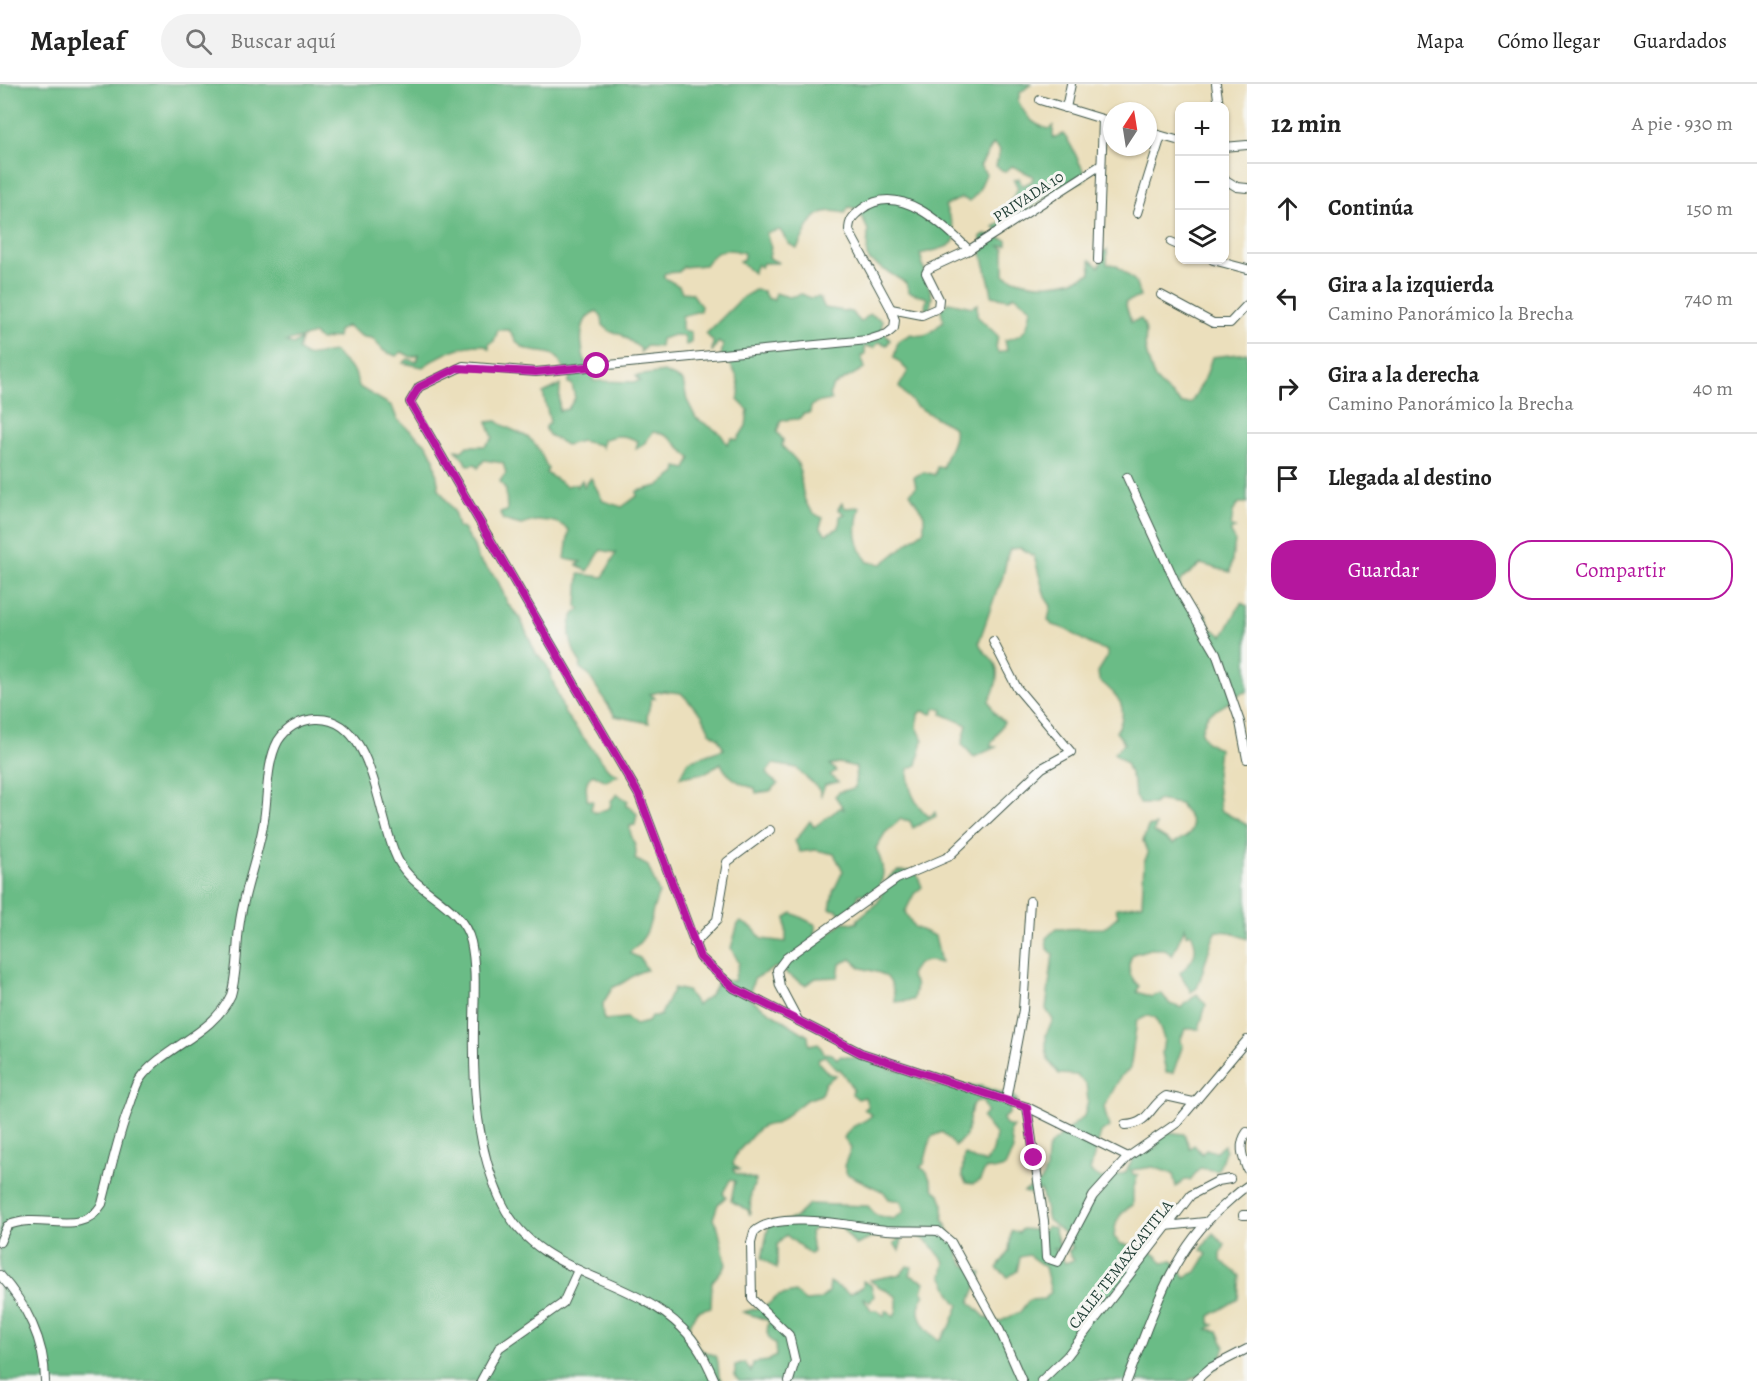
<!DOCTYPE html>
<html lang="es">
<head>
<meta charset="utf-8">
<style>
	:root { --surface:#fff; --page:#f2f2f2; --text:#222; --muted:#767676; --line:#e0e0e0; --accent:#b5179e }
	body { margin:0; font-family:Alegreya,serif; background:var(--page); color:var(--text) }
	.controls { position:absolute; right:18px; top:18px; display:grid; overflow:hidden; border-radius:12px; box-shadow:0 2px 4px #0004 }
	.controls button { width:54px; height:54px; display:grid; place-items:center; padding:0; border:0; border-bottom:2px solid var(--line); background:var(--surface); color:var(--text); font:30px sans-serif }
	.compass { position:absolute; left:1103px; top:18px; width:54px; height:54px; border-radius:50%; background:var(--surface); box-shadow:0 2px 4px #0004; rotate:12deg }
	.stop { position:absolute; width:18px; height:18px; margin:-14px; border:4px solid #b5179e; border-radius:50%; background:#fff }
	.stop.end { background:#b5179e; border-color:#fff; box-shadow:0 2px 6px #0008 }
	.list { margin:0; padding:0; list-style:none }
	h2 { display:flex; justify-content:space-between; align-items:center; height:78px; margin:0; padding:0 24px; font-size:26px }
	h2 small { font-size:20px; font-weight:400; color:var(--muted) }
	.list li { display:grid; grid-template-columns:39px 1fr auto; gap:18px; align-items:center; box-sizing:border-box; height:90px; padding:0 24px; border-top:2px solid var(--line) }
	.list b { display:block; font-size:22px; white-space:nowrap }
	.list p { margin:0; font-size:20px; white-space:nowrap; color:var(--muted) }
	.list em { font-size:20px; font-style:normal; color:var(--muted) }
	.actions { display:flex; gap:12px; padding:18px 24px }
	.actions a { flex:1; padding:14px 0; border:2px solid var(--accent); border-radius:24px; text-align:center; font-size:21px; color:var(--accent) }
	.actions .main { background:var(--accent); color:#fff }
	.icon { flex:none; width:33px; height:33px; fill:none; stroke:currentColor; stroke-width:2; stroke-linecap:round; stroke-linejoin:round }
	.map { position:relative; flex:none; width:1247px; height:1297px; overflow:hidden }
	header { display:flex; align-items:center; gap:36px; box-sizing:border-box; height:84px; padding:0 30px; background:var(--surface); border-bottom:2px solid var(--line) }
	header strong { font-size:28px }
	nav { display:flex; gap:33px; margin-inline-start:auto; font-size:21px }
	.search { width:420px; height:54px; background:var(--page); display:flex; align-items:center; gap:15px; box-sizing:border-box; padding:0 21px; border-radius:33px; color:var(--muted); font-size:22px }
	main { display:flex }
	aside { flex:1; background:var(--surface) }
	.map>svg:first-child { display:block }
</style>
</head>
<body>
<header>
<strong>Mapleaf</strong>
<div class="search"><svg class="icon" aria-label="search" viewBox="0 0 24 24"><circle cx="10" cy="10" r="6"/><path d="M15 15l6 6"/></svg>Buscar aquí</div>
<nav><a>Mapa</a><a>Cómo llegar</a><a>Guardados</a></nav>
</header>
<main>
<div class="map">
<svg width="1247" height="1297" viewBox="0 0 1247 1297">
	<rect width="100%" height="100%" fill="#f6f6f2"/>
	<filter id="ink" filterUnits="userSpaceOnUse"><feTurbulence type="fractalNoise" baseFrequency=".0167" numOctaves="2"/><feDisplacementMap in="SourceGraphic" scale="12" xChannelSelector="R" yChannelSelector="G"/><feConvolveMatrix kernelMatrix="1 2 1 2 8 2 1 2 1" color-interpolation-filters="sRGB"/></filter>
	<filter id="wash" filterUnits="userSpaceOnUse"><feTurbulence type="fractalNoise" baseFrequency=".008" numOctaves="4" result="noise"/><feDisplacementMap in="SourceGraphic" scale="24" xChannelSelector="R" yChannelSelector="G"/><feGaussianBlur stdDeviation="1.35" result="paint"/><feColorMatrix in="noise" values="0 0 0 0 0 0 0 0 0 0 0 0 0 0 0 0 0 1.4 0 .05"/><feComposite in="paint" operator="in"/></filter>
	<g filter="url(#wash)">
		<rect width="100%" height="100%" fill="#ebdfbc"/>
		<path fill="#6bbc86" stroke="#457c5d" stroke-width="1.5" fill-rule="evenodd" d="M 0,0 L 1031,0 L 1020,9 L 1018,17 C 1026,32 1032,41 1049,45 L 1053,42 L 1053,54 L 1063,50 C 1074,62 1077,77 1086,91 L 1086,95 L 1073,101 L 1061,101 L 1006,143 L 1005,148 L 999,149 L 994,143 L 1001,139 L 1002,132 L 1018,104 L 1014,96 L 1019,94 L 1022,102 L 1032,97 L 1033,92 L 1012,82 L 1005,88 L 996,82 L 1000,66 L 993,60 L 980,82 L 986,90 L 978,108 L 970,117 L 961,114 L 945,122 C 961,161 961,160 920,170 L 932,213 L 929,229 L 925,223 L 927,214 L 909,208 L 906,199 L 870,177 L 867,172 L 868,146 L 858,125 L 849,123 L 845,129 C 811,121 810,142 797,164 L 789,160 L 780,146 L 766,149 L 771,163 L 769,174 L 779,179 L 763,179 L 761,183 L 757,180 L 753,189 L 739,177 L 744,175 L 744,169 C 726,163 716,165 705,181 L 683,183 L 679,188 L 665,189 L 663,193 L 679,202 L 682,208 L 692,209 L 701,222 L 700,227 L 682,232 L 682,246 L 691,248 L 691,259 L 686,261 L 684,252 L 674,251 L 661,255 L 660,263 L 646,262 L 640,269 L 641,265 L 619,249 L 611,248 L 603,241 L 602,234 L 597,227 C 572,235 582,281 594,297 L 635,298 L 640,297 L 636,292 L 664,288 L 683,297 L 687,316 L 696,334 L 720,349 L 727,360 L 732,354 L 737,356 L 746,342 L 748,326 L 738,316 C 743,299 734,282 721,272 L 723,261 L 718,258 L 712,268 L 713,257 L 706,250 L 743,213 L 755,206 L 763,207 L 767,214 L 774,216 L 775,209 L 789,213 L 802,210 L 810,214 L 819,213 L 825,224 L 851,228 L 861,238 L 870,230 L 882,236 L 882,246 L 890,256 L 887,261 L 879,258 L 874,264 L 865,262 L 865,270 L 861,272 L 865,284 L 833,302 L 829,311 L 832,316 L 815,319 L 811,323 L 810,329 L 803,330 L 799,335 L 781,336 L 777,348 L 783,356 L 782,362 C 786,367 796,374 798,380 C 804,399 798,425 823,434 L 820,443 L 826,450 L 839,444 L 840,432 L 845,430 L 838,425 L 842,419 L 845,424 L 860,423 C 854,444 855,461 868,478 L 882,480 L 924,446 L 924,431 L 910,409 L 916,403 L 914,393 L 924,388 L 935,391 L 937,383 L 943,384 C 945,368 956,361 954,344 L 916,322 L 899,303 L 908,287 L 894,273 L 898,257 L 911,250 C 927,255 933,247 943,237 L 941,225 L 949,218 L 972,223 L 977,220 L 977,232 L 998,252 L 996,263 L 998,269 L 1007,266 L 1005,256 C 1026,252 1028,245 1031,224 L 1014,211 L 1009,215 L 992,212 C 990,191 979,172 981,152 L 986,150 L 1007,156 L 1007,161 L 1000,162 L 1004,164 L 1004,191 C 1031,204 1064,203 1091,189 L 1090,176 L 1099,183 L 1102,176 L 1100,169 L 1107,166 L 1107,180 L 1116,181 L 1135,197 L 1140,213 L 1125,218 L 1131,238 L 1141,235 C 1150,246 1143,255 1146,267 C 1148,276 1151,286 1155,294 C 1157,300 1175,313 1182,320 L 1191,319 L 1206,292 L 1212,273 L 1247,269 L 1247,419 L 1239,419 L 1233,428 L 1231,443 L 1235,444 L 1230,447 L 1235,457 L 1230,488 L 1201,480 L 1180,497 L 1180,508 L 1196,528 L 1206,530 L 1210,543 L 1223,552 L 1241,519 L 1247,522 L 1247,608 C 1236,609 1235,615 1226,620 C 1208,633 1208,623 1201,649 L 1206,657 L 1219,665 L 1216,689 L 1220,726 L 1247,741 L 1247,855 L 1230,848 L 1217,847 C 1210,856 1203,890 1197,904 L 1191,908 L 1180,889 C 1194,876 1200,867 1191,849 L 1186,851 L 1185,843 L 1172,872 L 1165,865 L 1150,865 L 1133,870 C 1126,882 1129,893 1139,902 L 1137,908 L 1151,913 L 1161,909 L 1170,920 L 1181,924 L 1197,910 L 1206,921 L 1199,945 L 1185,945 L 1180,957 L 1183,961 L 1173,989 L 1166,988 L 1162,969 L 1164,955 L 1156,934 L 1149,931 L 1137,937 L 1130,985 L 1121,992 L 1104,1023 L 1109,1043 L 1101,1049 L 1090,1087 L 1101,1095 L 1125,1089 L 1139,1065 L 1148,1061 L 1157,1064 L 1156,1054 L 1167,1048 L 1184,1050 L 1190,1064 L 1194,1061 L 1202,1070 L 1206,1065 L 1215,1068 L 1224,1061 L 1225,1067 L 1218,1087 L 1200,1084 L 1190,1096 L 1185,1096 L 1176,1103 L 1173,1090 L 1153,1083 L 1131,1086 L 1134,1092 L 1138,1091 L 1133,1106 L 1133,1121 C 1119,1129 1115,1137 1114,1153 L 1121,1160 L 1139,1162 L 1142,1159 C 1149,1169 1158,1170 1163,1179 L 1172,1176 L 1185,1193 L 1196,1188 L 1207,1170 L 1201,1166 L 1213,1149 L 1225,1161 L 1221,1169 L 1221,1177 L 1240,1192 L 1238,1215 L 1210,1232 L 1210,1240 L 1214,1241 L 1208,1245 L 1218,1247 L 1225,1263 L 1217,1284 L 1187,1297 L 739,1297 L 735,1291 L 735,1282 L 745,1279 L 751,1288 L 753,1279 L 768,1277 L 776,1272 L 775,1260 C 766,1253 766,1247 769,1237 L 743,1228 L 766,1222 L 778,1212 L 795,1208 L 805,1217 L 819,1216 L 829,1208 L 830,1198 L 850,1210 L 863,1202 L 863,1197 L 871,1201 L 874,1212 L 870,1218 L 863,1213 L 871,1226 L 876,1226 L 885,1232 L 885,1227 L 888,1227 L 894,1233 L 897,1225 L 897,1213 C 888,1206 878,1204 870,1196 L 901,1190 L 907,1182 L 912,1183 L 910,1191 L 925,1198 L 922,1208 L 925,1211 C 911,1228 924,1246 939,1256 L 950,1243 L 959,1221 C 949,1213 949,1201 942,1192 L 945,1178 C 930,1161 929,1153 904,1149 L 899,1167 L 894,1159 L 900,1155 L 883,1149 L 856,1161 L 839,1141 L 826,1137 L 810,1148 L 813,1168 L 810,1170 L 786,1151 L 777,1161 L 777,1185 L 762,1174 L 769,1140 L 795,1134 L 809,1120 L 868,1122 L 876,1131 L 893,1135 L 905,1127 L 900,1117 L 889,1115 L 884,1108 L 847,1090 L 844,1082 L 851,1064 L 844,1054 C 850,1039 863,1041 872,1031 L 864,1025 L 868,1023 L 865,1013 L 858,1015 L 852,1010 L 853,1005 L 840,985 L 837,986 L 825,972 L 819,974 L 818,978 L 829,990 L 836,991 L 825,999 L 821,1011 L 806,1016 L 776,1040 C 758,1040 756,1048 745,1060 C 738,1068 735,1069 733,1080 L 740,1086 L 733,1084 L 735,1089 L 756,1096 L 751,1109 L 750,1131 L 748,1126 L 731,1117 L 735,1097 L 730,1096 L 723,1109 L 726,1113 L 718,1120 L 713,1135 L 718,1143 L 726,1181 L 712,1198 L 711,1223 L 697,1227 L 688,1244 L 699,1265 L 715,1272 L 718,1278 L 719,1292 L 722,1297 L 0,1297 ZM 346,242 L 363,253 L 372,254 L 384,267 L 396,272 L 402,268 L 411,273 L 419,271 L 417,278 L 408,275 L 403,279 L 423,283 C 442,269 461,260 484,261 L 489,265 L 489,260 L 494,257 L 498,246 L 509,246 C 515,254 517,263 529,266 C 542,270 558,265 562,283 L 572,287 L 568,299 L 572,300 L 575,314 L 568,325 L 559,327 L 560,301 L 543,309 L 550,338 L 545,344 L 549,351 L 566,361 L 581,357 L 600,361 L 602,364 L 603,356 C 616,350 625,351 638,357 L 636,365 L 643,361 L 653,348 C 675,351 676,363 691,374 L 686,385 L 677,383 L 676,389 L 658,402 L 637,407 L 637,412 L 622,423 L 603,417 L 591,394 L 584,403 L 582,396 L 577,403 L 575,400 L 566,402 L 546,389 L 548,385 C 543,375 540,364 531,356 C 521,347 507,346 497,337 L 487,338 L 493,354 L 485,362 L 467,362 L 462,367 L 456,366 L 468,381 L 476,380 L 478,384 L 484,376 L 503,379 L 506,389 L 500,397 L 506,406 L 507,427 L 500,429 L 503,436 L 521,441 C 537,435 555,434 569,446 L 565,475 L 581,478 L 577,481 L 588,487 L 601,466 L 616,469 L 603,493 L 579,490 L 577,522 L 580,525 C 562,537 571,565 581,580 L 580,584 L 588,590 L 615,632 L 649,639 L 647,633 L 651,615 L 655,614 L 650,610 L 663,607 L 681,609 L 702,631 L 710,648 L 718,654 L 724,665 L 688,677 L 680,693 L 705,689 L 721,679 C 725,692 743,702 755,704 L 756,709 L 770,707 L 778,700 L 769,693 L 767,688 L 773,680 L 797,684 C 803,695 818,698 821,711 L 825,701 L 838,698 L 830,691 L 836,687 L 830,681 L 839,679 L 856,683 L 855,704 L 839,708 L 835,712 L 844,725 L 840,724 L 814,743 L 810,737 L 795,757 L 800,768 L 816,766 L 834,770 L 843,787 L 833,808 L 830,825 L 837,826 L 841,831 L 855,822 L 859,810 L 864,810 L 868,816 L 873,817 C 884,794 887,789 876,764 L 885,749 L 901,735 L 910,737 L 913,744 L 936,732 L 935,728 L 929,733 C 914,719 908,706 908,685 L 917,681 L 923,656 L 917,643 L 918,630 L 923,627 L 932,630 L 936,624 L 943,626 L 942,630 L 967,641 L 962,660 L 974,673 L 996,663 L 990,662 L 1004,638 L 994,628 L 989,617 C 995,606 1001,590 994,578 C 988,569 982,569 979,558 L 997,506 C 1005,496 1004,478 1010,465 L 1021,464 L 1034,472 L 1045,513 L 1051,522 L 1048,536 L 1052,541 C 1072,544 1085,562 1106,566 L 1108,572 L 1098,588 L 1099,596 C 1118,611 1131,624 1116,648 L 1125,659 L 1114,669 L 1126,679 L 1134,700 L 1135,713 L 1141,720 L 1154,720 L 1157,716 L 1180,720 C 1186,729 1199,741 1187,752 C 1183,755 1177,756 1173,760 L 1154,748 L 1156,741 L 1148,743 L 1143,757 L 1148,770 L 1144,778 L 1142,820 L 1116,824 L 1118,832 L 1104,844 L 1056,845 L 1046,854 L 1047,864 L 1053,870 L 1046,925 L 1053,936 L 1046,950 L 1046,963 L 1048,976 L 1059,990 L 1076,991 L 1086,1000 L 1088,1017 L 1084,1032 L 1051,1060 L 1047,1068 L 1046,1085 L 1041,1098 L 1024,1108 L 1031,1110 L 1041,1106 L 1048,1136 L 1065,1150 L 1066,1157 L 1073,1164 L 1068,1167 L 1074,1176 L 1065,1179 L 1053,1164 L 1061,1166 L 1054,1144 L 1047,1142 L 1041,1149 L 1039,1140 L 1035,1146 L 1022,1145 L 1019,1149 L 1011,1147 L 1009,1167 L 997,1184 L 1008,1193 L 1017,1187 L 1020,1173 L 1028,1171 L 1045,1183 L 1051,1208 L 1045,1215 L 1029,1216 L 1020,1228 L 999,1238 L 985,1233 L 970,1218 L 982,1189 L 963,1180 L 943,1134 L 943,1119 L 940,1110 L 934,1106 L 927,1088 L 920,1083 L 924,1080 L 931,1053 L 942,1048 L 955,1062 L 966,1052 L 972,1021 L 977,1017 L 983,1018 L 987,1028 L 982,1034 L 996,1051 L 993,1067 L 986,1078 L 975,1076 L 964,1070 L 962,1092 L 966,1099 L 974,1100 L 980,1096 L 986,1084 L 993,1086 L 1005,1083 L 1013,1066 L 1010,1047 L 1013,1043 L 1005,1041 L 1003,1034 L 1009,1030 L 1012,1018 L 1018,1017 L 1011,1010 L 1007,1011 L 981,1002 L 935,1002 L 908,988 L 890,985 L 872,976 L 841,972 L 837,975 L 832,970 L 824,969 L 818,959 L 809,961 L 808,952 L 748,914 L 754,895 L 776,883 L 805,901 L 816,894 L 838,893 L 840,880 L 851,875 L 861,884 C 885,890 892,889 895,918 L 913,916 L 916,902 L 910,891 C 917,876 926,875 941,879 L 935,852 L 914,843 L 905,828 L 914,810 L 922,803 L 917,790 L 911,787 L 898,787 L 890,792 L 878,818 L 858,835 L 857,839 L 843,838 L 826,852 L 814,850 L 816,841 L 792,829 L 786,834 L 786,858 L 762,855 L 753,844 L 741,838 L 738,840 L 731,864 L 739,879 L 734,897 L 720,896 L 709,912 L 697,921 L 687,907 L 674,904 L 660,932 L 651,932 L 648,938 L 635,941 L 627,934 L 604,936 L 603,919 L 613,903 C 626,900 635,887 647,886 L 640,874 L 629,869 C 656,845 646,839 659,809 L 648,782 L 635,775 C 639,759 628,753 630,742 L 635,741 L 637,730 L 632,724 L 626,722 L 628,717 L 617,710 L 611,717 L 610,724 L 595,729 L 591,725 L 593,717 L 587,716 C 587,704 583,699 593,690 L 606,697 L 618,691 L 608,685 L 565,630 L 546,579 L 536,570 L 520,534 L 508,520 L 497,495 L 478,475 L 474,462 L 463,445 L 458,443 L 454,427 L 439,405 L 434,375 L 427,361 L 397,335 L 392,322 L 359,303 L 355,289 L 334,268 L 306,272 L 298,266 L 301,255 L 293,261 L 286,258 L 314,250 L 320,256 L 337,253 L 338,247 Z"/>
	</g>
	<g filter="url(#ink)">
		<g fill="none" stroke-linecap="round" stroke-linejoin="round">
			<g stroke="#3e5548" stroke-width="10">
				<g id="minor">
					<path d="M 1216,0 L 1219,22"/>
					<path d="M 1040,16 L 1112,38"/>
					<path d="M 1066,24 L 1071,0"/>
					<path d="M 1148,48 L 1180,57"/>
					<path d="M 1224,63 L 1247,61"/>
					<path d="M 1224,95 L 1237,103 L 1247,104"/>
					<path d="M 1137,129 L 1161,52"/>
					<path d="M 1171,158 L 1180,162"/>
					<path d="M 969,166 C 944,141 899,97 862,125 C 853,132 849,136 849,147 L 891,225 L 895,236 L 894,244 L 887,250 L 868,256 L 536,288 L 463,282 L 419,303 L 410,318 L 639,711 L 700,873 L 734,904 L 861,969 L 1027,1023 L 1128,1073"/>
					<path d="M 1098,176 L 1103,36"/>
					<path d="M 1213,176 L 1247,185"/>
					<path d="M 1161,211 L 1213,239 L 1230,239 L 1247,221"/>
					<path d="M 891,225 L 922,231 L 938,224 L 939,215 L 926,189 L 928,185 L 969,166 L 1101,81"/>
					<path d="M 1127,393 L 1180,508 L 1216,569 L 1240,638 L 1247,675"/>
					<path d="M 694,860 L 717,836 L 727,778 L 770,746"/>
					<path d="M 798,936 L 780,902 L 777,886 L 786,874 L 897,795 L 948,773 L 1042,684 L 1071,668 L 1017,604 L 993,557"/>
					<path d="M 1006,1016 L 1023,926 L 1030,817"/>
					<path d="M 1027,1023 L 1044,1137 L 1046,1174 L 1058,1178 L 1093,1112 L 1128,1073 L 1177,1039 L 1247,956"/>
					<path d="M 1125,1041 C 1150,1040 1149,1022 1166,1012 L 1193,1018"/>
					<path d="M 1247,1048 C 1238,1060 1242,1072 1247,1085"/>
					<path d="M 1243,1131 L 1247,1131"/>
					<path d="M 1166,1142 L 1205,1138"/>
					<path d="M 0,1158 L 7,1142 C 41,1126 80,1156 102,1120 C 111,1086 117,1054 130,1021 C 133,1013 135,1002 140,995 C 164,962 213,951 231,911 C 238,886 236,861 240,837 C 245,803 259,770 264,736 C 268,712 266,679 278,657 C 287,643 299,636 316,635 C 376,632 377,739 399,778 C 417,810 462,820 471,858 C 477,886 474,916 474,944 C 473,1005 476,1063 502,1119 C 537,1193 628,1190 682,1244 C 698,1259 706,1277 715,1297"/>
					<path d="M 0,1191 C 26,1220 45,1257 45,1297"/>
					<path d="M 481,1297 L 499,1264 L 563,1219 L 578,1186"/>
					<path d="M 789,1297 L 795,1277 L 789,1251 L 752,1215 L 751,1159 L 754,1148 C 777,1125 856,1143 886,1146 C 903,1147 921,1146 938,1147 L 951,1158 L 1000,1247 L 1022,1297"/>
					<path d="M 1041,1297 L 1067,1272 L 1191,1111 L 1218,1097 L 1230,1095"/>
					<path d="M 1127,1297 C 1152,1233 1169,1170 1222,1123 C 1230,1116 1238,1108 1247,1102"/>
					<path d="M 1195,1297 L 1210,1284 L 1247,1265"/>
				</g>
			</g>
			<use href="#minor" stroke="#fff" stroke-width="8"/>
		</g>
	</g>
	<g fill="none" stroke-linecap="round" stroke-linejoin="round" filter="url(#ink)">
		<path stroke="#b5179e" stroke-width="8" d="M 597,282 L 536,288 L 457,284 L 419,303 L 410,318 L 639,711 L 700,873 L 734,904 L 861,969 L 1027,1023 L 1034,1074"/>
	</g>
	<g text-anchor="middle" stroke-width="6" stroke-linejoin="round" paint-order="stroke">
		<g font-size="16" fill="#1f3d34" stroke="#f6f6f2">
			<text transform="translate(1028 112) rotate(-33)" y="6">PRIVADA 10</text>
			<text transform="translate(1120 1180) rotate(-52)" y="6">CALLE TEMAXCATITLA</text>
		</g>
	</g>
</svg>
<div class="controls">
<button>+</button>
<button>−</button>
<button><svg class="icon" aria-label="layers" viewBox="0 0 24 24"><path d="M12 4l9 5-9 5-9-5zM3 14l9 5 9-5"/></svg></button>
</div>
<svg class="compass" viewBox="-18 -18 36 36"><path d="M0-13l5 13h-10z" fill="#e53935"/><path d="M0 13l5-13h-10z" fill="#767676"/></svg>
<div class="stop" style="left:597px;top:282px"></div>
<div class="stop end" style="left:1034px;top:1074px"></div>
</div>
<aside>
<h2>12 min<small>A pie · 930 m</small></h2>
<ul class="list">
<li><svg class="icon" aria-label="ahead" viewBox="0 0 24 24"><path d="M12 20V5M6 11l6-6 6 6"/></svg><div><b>Continúa</b></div><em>150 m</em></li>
<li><svg class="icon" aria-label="left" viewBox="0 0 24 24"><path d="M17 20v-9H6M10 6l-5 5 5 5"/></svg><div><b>Gira a la izquierda</b><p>Camino Panorámico la Brecha</p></div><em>740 m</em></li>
<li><svg class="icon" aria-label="right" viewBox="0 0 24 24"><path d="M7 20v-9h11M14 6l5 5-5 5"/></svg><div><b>Gira a la derecha</b><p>Camino Panorámico la Brecha</p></div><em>40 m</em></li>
<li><svg class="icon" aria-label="arrive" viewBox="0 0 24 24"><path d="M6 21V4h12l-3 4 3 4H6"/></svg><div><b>Llegada al destino</b></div></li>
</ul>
<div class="actions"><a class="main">Guardar</a><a>Compartir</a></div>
</aside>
</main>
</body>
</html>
